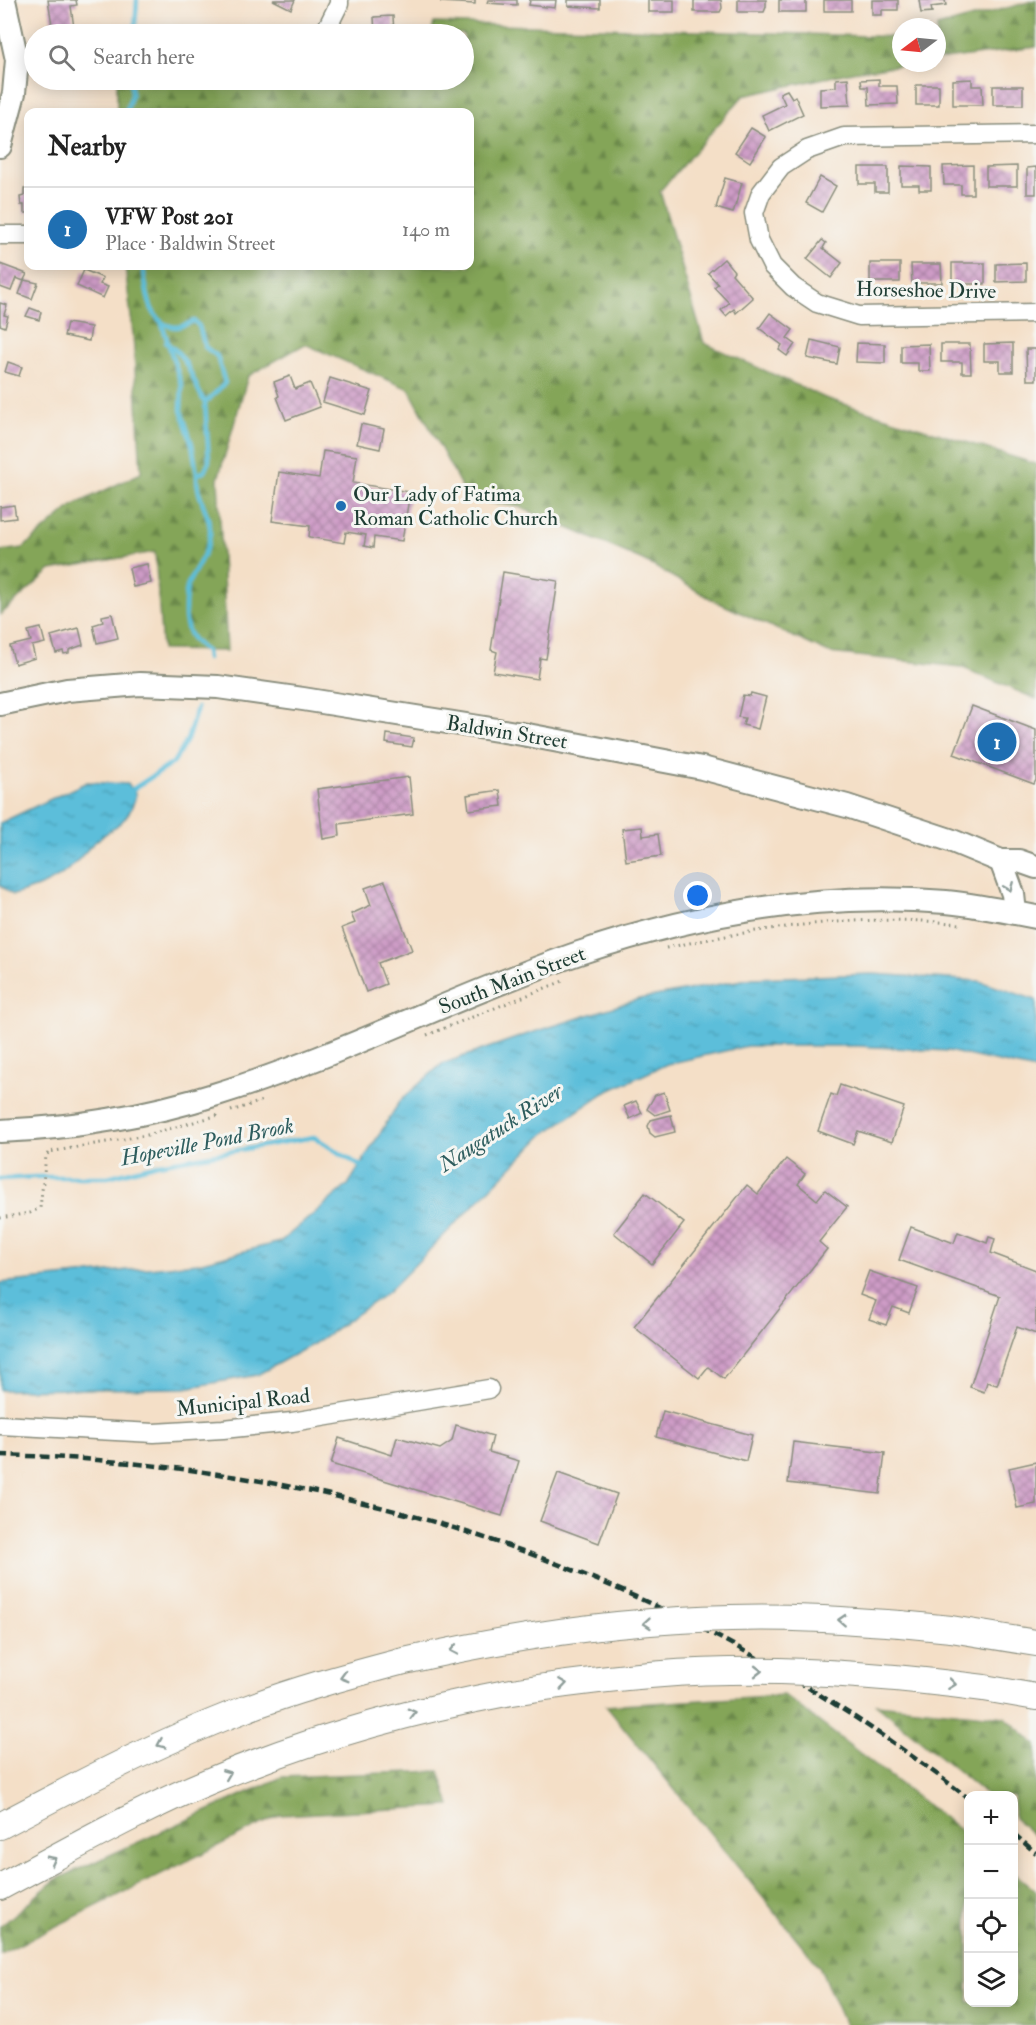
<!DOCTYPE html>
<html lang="en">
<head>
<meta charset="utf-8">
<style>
	:root { --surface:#fff; --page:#f6f6f6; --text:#222; --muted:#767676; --line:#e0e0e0; --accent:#1f6fb2 }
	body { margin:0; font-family:"IM FELL Double Pica",serif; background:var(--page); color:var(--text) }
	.controls { position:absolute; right:18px; bottom:18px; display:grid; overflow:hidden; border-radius:12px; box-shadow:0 3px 15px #0003 }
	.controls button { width:54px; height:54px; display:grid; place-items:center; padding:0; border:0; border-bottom:2px solid var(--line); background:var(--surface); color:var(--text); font:30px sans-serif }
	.compass { position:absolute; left:892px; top:18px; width:54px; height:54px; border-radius:50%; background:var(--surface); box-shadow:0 3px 15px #0003; rotate:254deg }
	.you { position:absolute; left:698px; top:896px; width:21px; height:21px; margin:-15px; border:4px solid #fff; border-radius:50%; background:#1a73e8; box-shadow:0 0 0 9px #1a73e833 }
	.badge { display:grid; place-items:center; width:39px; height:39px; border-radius:50%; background:var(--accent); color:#fff; font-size:20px; font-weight:700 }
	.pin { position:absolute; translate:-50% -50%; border:3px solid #fff; box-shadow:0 2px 6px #0006 }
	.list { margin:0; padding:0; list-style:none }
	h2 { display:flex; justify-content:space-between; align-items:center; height:78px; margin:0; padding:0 24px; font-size:26px }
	h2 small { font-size:20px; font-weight:400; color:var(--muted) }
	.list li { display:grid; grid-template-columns:39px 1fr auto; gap:18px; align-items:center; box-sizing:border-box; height:84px; padding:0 24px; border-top:2px solid var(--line) }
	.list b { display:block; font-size:22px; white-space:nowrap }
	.list p { margin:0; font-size:20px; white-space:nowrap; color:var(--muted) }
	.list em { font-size:20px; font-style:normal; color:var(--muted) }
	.icon { flex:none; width:33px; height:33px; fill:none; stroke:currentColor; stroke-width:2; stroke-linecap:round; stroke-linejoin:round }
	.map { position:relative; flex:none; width:1036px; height:2025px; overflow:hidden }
	.search { position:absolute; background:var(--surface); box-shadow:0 3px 15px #0003; left:24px; top:24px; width:450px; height:66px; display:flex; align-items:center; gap:15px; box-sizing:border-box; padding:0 21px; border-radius:33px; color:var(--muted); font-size:22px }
	.panel { position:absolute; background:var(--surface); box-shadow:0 3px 15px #0003; left:24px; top:108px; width:450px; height:162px; border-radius:12px }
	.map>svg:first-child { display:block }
</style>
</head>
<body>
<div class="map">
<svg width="1036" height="2025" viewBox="0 0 1036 2025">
	<defs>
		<pattern id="forest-firs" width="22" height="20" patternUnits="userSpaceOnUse" patternTransform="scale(1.5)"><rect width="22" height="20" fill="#84a559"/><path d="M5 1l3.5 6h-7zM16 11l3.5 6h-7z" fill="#6b884a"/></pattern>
		<pattern id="water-ripples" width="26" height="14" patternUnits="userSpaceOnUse" patternTransform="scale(1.5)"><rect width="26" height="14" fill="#5cbeda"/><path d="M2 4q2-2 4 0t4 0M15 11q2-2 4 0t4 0" fill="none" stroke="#4b9cb2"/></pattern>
		<pattern id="building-cross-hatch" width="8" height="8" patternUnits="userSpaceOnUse" patternTransform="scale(1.5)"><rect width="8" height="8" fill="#ce9bc6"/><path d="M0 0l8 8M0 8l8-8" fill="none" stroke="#a780a2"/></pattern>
	</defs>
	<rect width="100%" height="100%" fill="#f6f6f2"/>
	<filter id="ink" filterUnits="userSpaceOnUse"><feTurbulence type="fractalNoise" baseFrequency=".0167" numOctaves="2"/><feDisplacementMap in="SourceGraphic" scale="12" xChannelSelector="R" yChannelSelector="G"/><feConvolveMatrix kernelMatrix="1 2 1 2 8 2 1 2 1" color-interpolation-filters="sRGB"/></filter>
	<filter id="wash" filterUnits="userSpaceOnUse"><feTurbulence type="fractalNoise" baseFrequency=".008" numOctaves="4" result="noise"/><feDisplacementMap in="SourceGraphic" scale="24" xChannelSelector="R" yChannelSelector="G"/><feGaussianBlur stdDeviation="1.35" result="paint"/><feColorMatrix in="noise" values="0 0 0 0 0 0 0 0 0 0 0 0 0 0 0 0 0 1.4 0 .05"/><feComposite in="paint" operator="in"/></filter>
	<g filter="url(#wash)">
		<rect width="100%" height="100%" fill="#f4dfc7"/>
		<g fill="url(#forest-firs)" stroke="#527146" stroke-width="1.5">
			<path d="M 1036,0 L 1036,47 L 937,60 L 937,27 Z"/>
			<path d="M 434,23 L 901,37 L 901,63 L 919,63 L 857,71 L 743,96 L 660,191 L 704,343 L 825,398 L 1036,464 L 1036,699 L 961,667 L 829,653 L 715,601 L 643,560 L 519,507 L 468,499 L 409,389 L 305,344 L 248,376 L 218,479 L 227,651 L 162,650 L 155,552 L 51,570 L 0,615 L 0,551 L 23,548 L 72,506 L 141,473 L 133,334 L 125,266 L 470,266 L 470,112 L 117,112 L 117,80 L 402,80 L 419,81 L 420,80 L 464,80 L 464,34 L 431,34 Z"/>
			<path d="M 784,1695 L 968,1836 L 968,2002 L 1014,2002 L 1014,1873 L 1036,1891 L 1036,2025 L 845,2025 L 819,1966 L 606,1706 Z"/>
			<path d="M 876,1704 L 1005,1717 L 1036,1744 L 1036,1837 L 1014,1818 L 1014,1796 L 987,1795 Z"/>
			<path d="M 439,1771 L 450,1806 L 280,1815 L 0,1954 L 0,1927 L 55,1880 L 282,1777 Z"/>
		</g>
		<g fill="url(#water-ripples)" stroke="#3e7e87" stroke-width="1.5">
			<path d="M 87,782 L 128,784 L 136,794 C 130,823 115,825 95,842 C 86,850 80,859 72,866 C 56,882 34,889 13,895 L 0,885 L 0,823 Z"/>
			<path d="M 873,974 L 979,981 L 1036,1000 L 1036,1070 L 948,1051 L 858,1046 L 747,1046 L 667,1064 L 604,1093 L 544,1134 L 388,1292 L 315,1343 L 257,1375 L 185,1388 L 0,1390 L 0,1283 L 198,1263 L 280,1242 L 348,1185 L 400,1101 L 442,1064 L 528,1034 L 639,999 L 753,978 Z"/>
		</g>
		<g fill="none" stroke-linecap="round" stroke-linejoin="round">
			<g stroke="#5cbeda" stroke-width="4.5">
				<path d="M 135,28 L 137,0"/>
				<path d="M 126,112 L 132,94 L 130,80"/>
				<path d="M 143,266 C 146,285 147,326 176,327 C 181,327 189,323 194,321 L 199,326 L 205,347 L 217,356 L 225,383 L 205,403 L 209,461 L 204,472 L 197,474 C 196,497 208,509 210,528 C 212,547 195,568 188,584 C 185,594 185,602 185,612 C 185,630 191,641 206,651 L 207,659"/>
				<path d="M 161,321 L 182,386 L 181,410 L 192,444 L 197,474"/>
				<path d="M 166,343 C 188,355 193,383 205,403"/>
				<path d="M 131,795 L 133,789 L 173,763 L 187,740 L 197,708"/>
				<path d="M 0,1179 L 35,1177 L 108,1177 L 158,1164 L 314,1137 L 365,1169"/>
			</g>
		</g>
		<g id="blocks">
			<g fill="url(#building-cross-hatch)">
				<path d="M 48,0 L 76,0 L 77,5 L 71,6 L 74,28 L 53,31 Z"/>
				<path d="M 273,0 L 295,0 L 291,9 Z"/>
				<path d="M 441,0 L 475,0 L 475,4 L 441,2 Z"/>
				<path d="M 488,0 L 517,0 L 517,5 L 487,3 Z"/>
				<path d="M 530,0 L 556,0 L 555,8 L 529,5 Z"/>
				<path d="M 568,0 L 600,0 L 600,8 L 568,6 Z"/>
				<rect x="648" y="0" width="26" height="12"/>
				<path d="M 694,0 L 721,0 L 722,8 L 720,12 L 694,12 Z"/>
				<path d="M 738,0 L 766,0 L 766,7 L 764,12 L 738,12 Z"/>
				<rect x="779" y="0" width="27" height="12"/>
				<rect x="824" y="0" width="27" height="11"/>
				<path d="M 872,0 L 898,0 L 898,10 L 882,10 L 882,15 L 872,15 Z"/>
				<path d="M 919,0 L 945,0 L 946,5 L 931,7 L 932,12 L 921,13 Z"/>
				<path d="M 393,16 L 394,34 L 375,34 L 374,17 Z"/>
				<path d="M 848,78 L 850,105 L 820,106 L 820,88 L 836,87 L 836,79 Z"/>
				<path d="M 879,79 L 879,86 L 897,86 L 898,104 L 869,105 L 868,87 L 862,87 L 861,80 Z"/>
				<path d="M 972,79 L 972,86 L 982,86 L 983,105 L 953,105 L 953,80 Z"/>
				<rect x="916" y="85" width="23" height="20"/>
				<rect x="993" y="86" width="30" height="19"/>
				<path d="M 787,90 L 792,98 L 795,96 L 803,114 L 769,131 L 762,115 L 785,104 L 780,93 Z"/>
				<path d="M 751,128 L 766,137 L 750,162 L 735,152 Z"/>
				<path d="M 973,165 L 973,194 L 961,194 L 961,185 L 944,185 L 943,166 Z"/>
				<path d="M 901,166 L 931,167 L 931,190 L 919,190 L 919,185 L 901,185 Z"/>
				<path d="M 1017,166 L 1017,186 L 986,186 L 986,167 Z"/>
				<path d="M 859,167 L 888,167 L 888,192 L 875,192 L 875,184 L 859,184 Z"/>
				<path d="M 1036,167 L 1036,194 L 1027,194 L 1027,168 Z"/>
				<path d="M 820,177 L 836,186 L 822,212 L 806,203 Z"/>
				<path d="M 725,178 L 742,183 L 733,213 L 716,208 Z"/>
				<path d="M 24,189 L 28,189 L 28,213 L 24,213 L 24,205 L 21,205 L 20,197 L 24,196 Z"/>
				<path d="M 822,240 L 826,243 L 823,248 L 842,263 L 831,278 L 807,259 Z"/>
				<path d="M 724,259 L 734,271 L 732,274 L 753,298 L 736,313 L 734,309 L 726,316 L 721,310 L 729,303 L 714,287 L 718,284 L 708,273 Z"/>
				<rect x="870" y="263" width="30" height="19"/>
				<rect x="952" y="263" width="33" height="21"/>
				<path d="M 1026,263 L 1026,281 L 996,282 L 996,264 Z"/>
				<path d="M 0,264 L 27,274 L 24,280 L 38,283 L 32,299 L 19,294 L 24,281 L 16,278 L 11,291 L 0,287 Z"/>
				<path d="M 911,264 L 941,264 L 942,283 L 912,283 Z"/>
				<path d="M 84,270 L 103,278 L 100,284 L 108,287 L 103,298 L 77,286 Z"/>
				<path d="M 0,303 L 7,305 L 4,315 L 8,316 L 5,327 L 0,325 Z"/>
				<path d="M 30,308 L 41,312 L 39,320 L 26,316 Z"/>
				<path d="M 770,313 L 793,330 L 787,338 L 795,344 L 787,356 L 779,350 L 782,345 L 759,328 Z"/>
				<path d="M 67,323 L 91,327 L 89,341 L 64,336 Z"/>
				<path d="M 811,340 L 840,347 L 837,364 L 807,358 Z"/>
				<path d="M 857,343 L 885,344 L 885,363 L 856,362 Z"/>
				<path d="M 1013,343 L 1013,372 L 1000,372 L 1000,361 L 984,361 L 984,344 Z"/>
				<path d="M 929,344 L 930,371 L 918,371 L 918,363 L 901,363 L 901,345 Z"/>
				<path d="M 941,344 L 970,344 L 971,373 L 962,373 L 962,362 L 941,362 Z"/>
				<path d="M 1026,349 L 1036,349 L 1036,380 L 1027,380 Z"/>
				<path d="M 8,362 L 22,367 L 19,376 L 5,372 Z"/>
				<path d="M 290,376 L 295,389 L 310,383 L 320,407 L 286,420 L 277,397 L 279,396 L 274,382 Z"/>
				<path d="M 330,378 L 372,391 L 365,415 L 323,402 Z"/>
				<path d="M 361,424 L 384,429 L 380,449 L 357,444 Z"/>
				<path d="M 323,451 L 357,456 L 353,483 L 410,492 L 402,541 L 374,537 L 373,548 L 364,546 L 366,535 L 346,532 L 344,543 L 309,537 L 310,526 L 272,521 L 279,472 L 319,478 Z"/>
				<path d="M 14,505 L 16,518 L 0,520 L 0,507 Z"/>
				<path d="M 147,564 L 151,583 L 133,587 L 129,568 Z"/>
				<path d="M 503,572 L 558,581 L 546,659 L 540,658 L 537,679 L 493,672 L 497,652 L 491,650 Z"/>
				<path d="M 112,614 L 118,638 L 97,643 L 93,625 L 103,622 L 102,616 Z"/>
				<path d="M 41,628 L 45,643 L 32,646 L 35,658 L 15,664 L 10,646 L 31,641 L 28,631 Z"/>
				<path d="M 79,628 L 83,645 L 69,650 L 69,653 L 64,654 L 63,651 L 56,653 L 51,636 Z"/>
				<path d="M 751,693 L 766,697 L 758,729 L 743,725 L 745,718 L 738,717 L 743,695 L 750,696 Z"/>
				<path d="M 972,706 L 1036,730 L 1036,780 L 1034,784 L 954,754 Z"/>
				<path d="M 387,734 L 414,738 L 412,747 L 386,743 Z"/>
				<path d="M 409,777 L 413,814 L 339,824 L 340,836 L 323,839 L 317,789 Z"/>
				<path d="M 500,790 L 502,806 L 469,810 L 467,795 Z"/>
				<path d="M 642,827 L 643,836 L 658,834 L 661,856 L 626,861 L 622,829 Z"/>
				<path d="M 385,881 L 412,950 L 378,963 L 386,984 L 366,992 L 342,928 L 355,923 L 351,914 L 371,905 L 365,888 Z"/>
				<path d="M 840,1085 L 904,1107 L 892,1142 L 858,1131 L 853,1144 L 818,1131 L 831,1094 L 836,1096 Z"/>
				<path d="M 664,1092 L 670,1110 L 655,1115 L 647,1109 L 655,1095 Z"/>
				<path d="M 636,1101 L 642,1113 L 630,1119 L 624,1106 Z"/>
				<path d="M 671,1115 L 675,1132 L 655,1137 L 650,1133 L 648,1126 L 651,1120 Z"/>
				<path d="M 786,1159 L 805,1174 L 798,1184 L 817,1200 L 825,1190 L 847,1207 L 819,1242 L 827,1249 L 724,1379 L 708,1367 L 699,1378 L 634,1327 L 747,1185 L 758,1194 Z"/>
				<path d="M 645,1193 L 684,1223 L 652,1264 L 614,1233 Z"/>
				<path d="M 911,1227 L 954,1243 L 958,1232 L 987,1243 L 989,1237 L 995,1239 L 991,1253 L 1036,1270 L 1036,1334 L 1017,1327 L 997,1385 L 987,1382 L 984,1392 L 970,1387 L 1000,1296 L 899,1260 Z"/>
				<path d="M 869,1271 L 918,1288 L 909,1313 L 893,1307 L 886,1325 L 869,1319 L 876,1301 L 860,1295 Z"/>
				<path d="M 663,1411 L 752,1435 L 746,1461 L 656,1437 Z"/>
				<path d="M 456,1425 L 493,1436 L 489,1452 L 519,1461 L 502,1516 L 331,1464 L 339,1438 L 392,1455 L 397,1437 L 440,1449 L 452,1441 Z"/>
				<path d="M 793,1442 L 885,1453 L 880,1494 L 788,1483 Z"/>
				<path d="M 1036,1462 L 1036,1504 L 1017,1508 L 1009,1468 Z"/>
				<path d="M 558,1473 L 617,1494 L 599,1543 L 540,1521 Z"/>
			</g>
		</g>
	</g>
	<g filter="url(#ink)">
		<use href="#blocks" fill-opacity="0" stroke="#8a8e7e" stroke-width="1.5"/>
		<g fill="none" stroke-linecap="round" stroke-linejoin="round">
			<g stroke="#8a8e7e" stroke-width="21">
				<g id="minor">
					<path d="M 324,34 L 339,4 L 339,0"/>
					<path d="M 17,60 L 34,59"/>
					<path d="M 1036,134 L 844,137 L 807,150 L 781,167 L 761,193 L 754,213 L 759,240 L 772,266 L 793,287 L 817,303 L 859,316 L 1036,313"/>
					<path d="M 0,235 L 28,235"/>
					<path d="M 0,1425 L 154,1433 L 223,1429 L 292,1422 L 489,1389"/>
				</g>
			</g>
			<g stroke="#8a8e7e" stroke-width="26">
				<g id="major">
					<path d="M 0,146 L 14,93 L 17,60 L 4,0"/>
					<path d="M 0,704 L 67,690 L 140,684 L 218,687 L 303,699 L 522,734 L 702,768 L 847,806 L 950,840 L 1001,861 L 1019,861 L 1036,867"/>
					<path d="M 1001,861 L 1013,894 L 1015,913"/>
					<path d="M 0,1131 C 74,1128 147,1116 217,1094 C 341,1056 457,995 579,953 C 697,913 821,891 946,902 C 976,905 1006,911 1036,917"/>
				</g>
			</g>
			<g stroke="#8a8e7e" stroke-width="28">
				<g id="highway">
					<path d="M 900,1624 L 951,1629 L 1036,1643"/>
					<path d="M 984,1688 L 1036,1697"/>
					<path d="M 0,1826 C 79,1784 159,1742 243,1710 C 294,1690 347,1676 400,1662"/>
					<path d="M 0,1887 C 70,1850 139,1810 212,1780 C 307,1740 405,1712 506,1693"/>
				</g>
			</g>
			<g stroke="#8a8e7e" stroke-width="3" stroke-dasharray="1.5 4.5" stroke-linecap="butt">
				<path d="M 666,948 C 762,927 863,913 960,924"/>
				<path d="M 427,1035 L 563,981"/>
				<path d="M 231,1111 L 262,1101"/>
				<path d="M 0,1218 L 30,1213 L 40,1208 L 46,1156 L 49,1152 L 147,1135 L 219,1115"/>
			</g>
			<use href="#minor" stroke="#fff" stroke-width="18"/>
			<use href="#major" stroke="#fff" stroke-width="22"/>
			<use href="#highway" stroke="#fff" stroke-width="26"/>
			<g stroke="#1f3d34" stroke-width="4.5" stroke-dasharray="9 4.5" stroke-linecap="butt">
				<path d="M 0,1455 C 359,1464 685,1578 968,1798"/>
				<path d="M 1014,1834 L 1036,1853"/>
			</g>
			<g stroke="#8a8e7e" stroke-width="28" stroke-linecap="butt">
				<g id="highway-bridge">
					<path d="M 400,1662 C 508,1637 620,1620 731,1618 C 787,1616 844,1620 900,1624"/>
					<path d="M 506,1693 C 580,1681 654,1672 729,1671 C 814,1669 899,1677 984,1688"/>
				</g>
			</g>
			<use href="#highway-bridge" stroke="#fff" stroke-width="26"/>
		</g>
		<defs><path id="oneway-chevron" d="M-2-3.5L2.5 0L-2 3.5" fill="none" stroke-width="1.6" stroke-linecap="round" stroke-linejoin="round" transform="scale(1.5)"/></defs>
		<g stroke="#8f9e9a">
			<use href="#oneway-chevron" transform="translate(1009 887) rotate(68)"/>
			<use href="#oneway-chevron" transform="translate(842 1620) rotate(-177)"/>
			<use href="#oneway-chevron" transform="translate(647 1623) rotate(175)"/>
			<use href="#oneway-chevron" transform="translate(454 1650) rotate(169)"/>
			<use href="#oneway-chevron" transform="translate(758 1671)"/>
			<use href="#oneway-chevron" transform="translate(344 1677) rotate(164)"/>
			<use href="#oneway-chevron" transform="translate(563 1684) rotate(-8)"/>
			<use href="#oneway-chevron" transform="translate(952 1684) rotate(7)"/>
			<use href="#oneway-chevron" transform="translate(412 1713) rotate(-14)"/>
			<use href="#oneway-chevron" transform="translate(161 1744) rotate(156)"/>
			<use href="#oneway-chevron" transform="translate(227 1774) rotate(-22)"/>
			<use href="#oneway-chevron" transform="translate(52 1860) rotate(-28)"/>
		</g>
	</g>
	<circle fill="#1f6fb2" stroke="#f6f6f2" stroke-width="2" cx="341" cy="506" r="6"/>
	<g text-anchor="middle" stroke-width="6" stroke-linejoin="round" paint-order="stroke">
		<g font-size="21" fill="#1f3d34" stroke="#f6f6f2">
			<text transform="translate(926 290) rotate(1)" y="7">Horseshoe Drive</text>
			<text transform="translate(507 732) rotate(9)" y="7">Baldwin Street</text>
			<text transform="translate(512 980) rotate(-21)" y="7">South Main Street</text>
			<text transform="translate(243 1402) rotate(-6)" y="7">Municipal Road</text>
		</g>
		<g font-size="21" fill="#1f3d34" stroke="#f6f6f2" text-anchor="start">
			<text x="353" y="501">Our Lady of Fatima<tspan x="353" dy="24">Roman Catholic Church</tspan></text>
		</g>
		<g font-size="22" font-style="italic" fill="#2e5d5e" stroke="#f6f6f2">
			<text transform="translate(500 1127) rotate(-33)" y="8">Naugatuck River</text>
			<text transform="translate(207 1141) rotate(-11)" y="8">Hopeville Pond Brook</text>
		</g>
	</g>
</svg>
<div class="controls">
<button>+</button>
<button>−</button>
<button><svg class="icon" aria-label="locate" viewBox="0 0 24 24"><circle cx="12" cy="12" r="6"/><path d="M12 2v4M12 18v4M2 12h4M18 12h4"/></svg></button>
<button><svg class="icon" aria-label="layers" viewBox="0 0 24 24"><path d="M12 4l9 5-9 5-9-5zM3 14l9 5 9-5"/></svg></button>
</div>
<svg class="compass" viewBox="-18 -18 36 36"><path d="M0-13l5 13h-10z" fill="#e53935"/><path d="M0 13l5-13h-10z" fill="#767676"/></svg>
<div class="you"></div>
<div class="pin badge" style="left:997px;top:742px">1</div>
<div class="search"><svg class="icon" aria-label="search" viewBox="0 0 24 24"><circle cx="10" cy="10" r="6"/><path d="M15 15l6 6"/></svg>Search here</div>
<section class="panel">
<h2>Nearby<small></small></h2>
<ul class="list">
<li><span class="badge">1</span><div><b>VFW Post 201</b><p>Place · Baldwin Street</p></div><em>140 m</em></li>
</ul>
</section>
</div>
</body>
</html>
